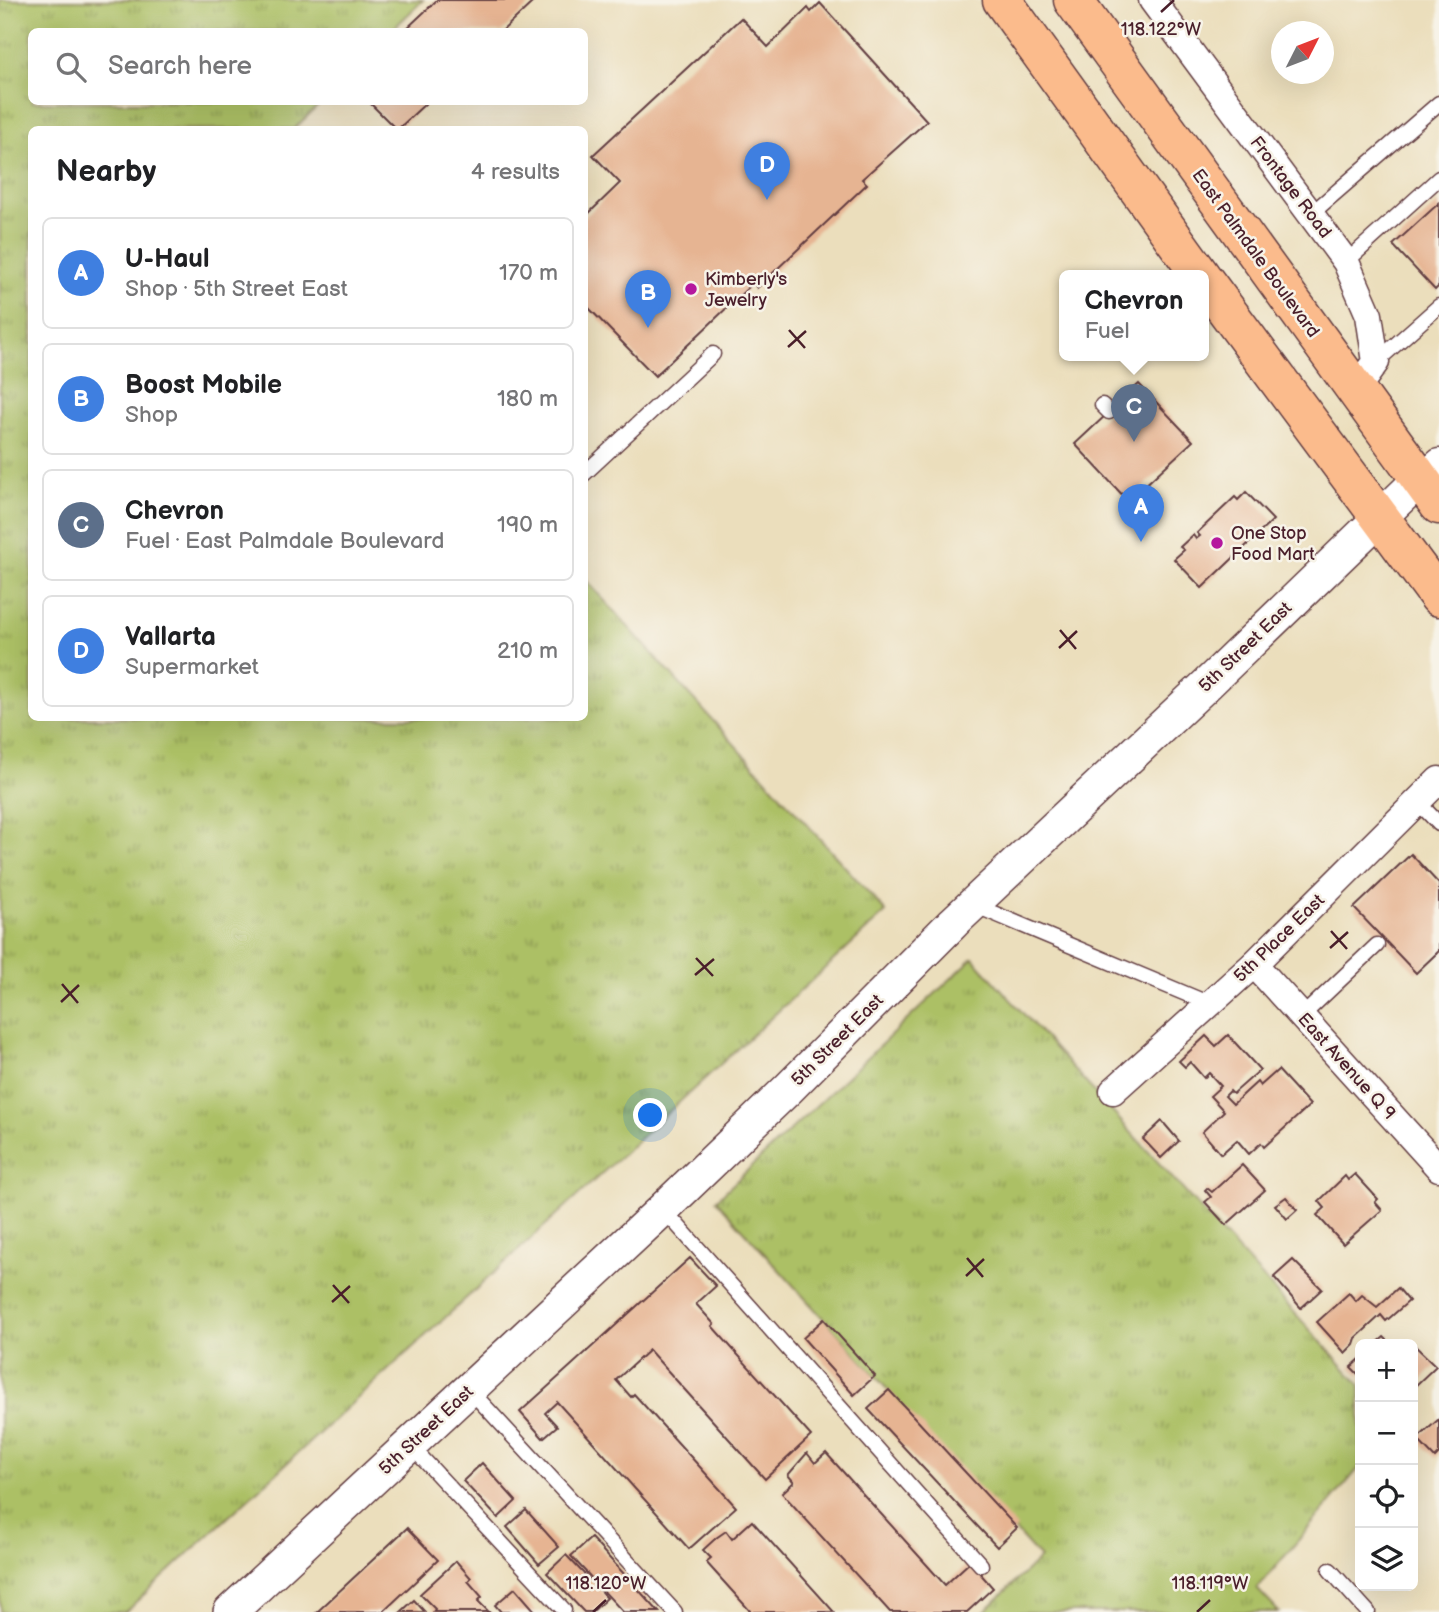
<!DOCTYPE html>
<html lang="en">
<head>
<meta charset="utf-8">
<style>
	:root { --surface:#fff; --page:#f2f2f2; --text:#202124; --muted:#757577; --line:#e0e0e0; --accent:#b5179e }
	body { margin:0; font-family:"Balsamiq Sans",sans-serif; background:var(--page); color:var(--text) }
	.controls { position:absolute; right:21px; bottom:21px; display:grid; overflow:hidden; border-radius:10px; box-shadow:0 7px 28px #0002 }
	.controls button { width:63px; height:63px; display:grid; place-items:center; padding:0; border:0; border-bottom:2px solid var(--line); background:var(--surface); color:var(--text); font:35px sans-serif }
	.compass { position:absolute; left:1271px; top:21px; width:63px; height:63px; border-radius:50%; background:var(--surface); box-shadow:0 7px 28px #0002; rotate:48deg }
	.you { position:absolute; left:651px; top:1116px; width:24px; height:24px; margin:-18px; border:5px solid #fff; border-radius:50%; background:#1a73e8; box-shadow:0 0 0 10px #1a73e833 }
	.badge { display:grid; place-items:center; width:46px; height:46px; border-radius:50%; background:var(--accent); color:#fff; font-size:23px; font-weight:700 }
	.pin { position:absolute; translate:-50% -58px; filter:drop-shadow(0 2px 4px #0008) }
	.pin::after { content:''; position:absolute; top:37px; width:24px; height:21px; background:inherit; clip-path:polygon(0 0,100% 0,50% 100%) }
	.popup { position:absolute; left:1059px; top:270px; width:150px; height:91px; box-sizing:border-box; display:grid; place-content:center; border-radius:10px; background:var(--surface); filter:drop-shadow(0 2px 5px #0005); font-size:23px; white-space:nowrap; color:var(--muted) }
	.popup b { font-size:26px; color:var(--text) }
	.popup::after { content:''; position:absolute; left:50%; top:100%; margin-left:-14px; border:14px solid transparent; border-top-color:var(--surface) }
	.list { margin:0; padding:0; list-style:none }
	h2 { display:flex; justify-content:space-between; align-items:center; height:91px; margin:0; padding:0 28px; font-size:30px }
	h2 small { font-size:23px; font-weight:400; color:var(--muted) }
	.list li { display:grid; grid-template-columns:46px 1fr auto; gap:21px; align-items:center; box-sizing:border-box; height:112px; margin:0 14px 14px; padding:0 14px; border:2px solid var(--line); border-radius:10px }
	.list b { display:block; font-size:26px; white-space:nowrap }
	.list p { margin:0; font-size:23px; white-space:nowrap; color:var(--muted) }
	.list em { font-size:23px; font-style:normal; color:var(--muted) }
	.icon { flex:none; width:38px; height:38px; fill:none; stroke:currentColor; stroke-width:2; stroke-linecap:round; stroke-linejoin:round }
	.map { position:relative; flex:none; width:1439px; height:1612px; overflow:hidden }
	.search { position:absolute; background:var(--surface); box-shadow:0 7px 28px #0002; left:28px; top:28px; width:560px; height:77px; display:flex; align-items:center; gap:18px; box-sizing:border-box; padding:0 24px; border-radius:10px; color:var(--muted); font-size:26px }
	.panel { position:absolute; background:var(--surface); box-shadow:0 7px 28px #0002; left:28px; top:126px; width:560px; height:595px; border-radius:10px }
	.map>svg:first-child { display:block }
</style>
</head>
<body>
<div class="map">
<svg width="1439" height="1612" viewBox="0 0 1439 1612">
	<defs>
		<pattern id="grass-tufts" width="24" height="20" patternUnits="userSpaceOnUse" patternTransform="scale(1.75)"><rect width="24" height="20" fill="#acc065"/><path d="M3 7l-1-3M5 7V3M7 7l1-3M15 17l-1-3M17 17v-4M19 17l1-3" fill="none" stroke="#8e9b53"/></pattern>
	</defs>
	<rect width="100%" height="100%" fill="#f7f3e8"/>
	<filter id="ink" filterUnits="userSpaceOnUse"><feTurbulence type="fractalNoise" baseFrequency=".0143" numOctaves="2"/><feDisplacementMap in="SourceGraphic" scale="14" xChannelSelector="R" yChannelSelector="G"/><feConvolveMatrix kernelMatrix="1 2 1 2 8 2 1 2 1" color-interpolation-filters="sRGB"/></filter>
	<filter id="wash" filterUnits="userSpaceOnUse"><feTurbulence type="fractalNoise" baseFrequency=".00686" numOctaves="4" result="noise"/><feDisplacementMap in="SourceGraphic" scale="28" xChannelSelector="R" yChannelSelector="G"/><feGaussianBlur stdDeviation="1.57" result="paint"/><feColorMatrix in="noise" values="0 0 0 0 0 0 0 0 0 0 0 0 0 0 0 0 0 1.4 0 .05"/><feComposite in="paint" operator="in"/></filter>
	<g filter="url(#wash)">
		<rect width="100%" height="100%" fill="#ebdebc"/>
		<g fill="url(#grass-tufts)" stroke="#7b7048" stroke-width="2">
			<path d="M 0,0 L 423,0 L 391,31 L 32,32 L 32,102 L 322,102 L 294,129 L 32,130 L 32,718 L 584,718 L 585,579 L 886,912 L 125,1612 L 0,1612 Z"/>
			<path d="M 973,958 L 1360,1385 L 1360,1467 L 1257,1589 L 1279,1612 L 984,1612 L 1040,1558 L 716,1200 Z"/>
		</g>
		<g id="blocks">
			<g fill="#e6b492">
				<path d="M 437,0 L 532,0 L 533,2 L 501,32 L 403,32 Z"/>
				<path d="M 820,3 L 927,121 L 862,179 L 867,184 L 757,288 L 753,283 L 655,376 L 584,303 L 584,218 L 620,183 L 593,155 L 741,18 L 768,47 L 808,8 L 811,12 Z"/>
				<path d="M 369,102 L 427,102 L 397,130 Z"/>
				<path d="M 1439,203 L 1439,286 L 1435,290 L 1393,245 Z"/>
				<path d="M 1139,384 L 1193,441 L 1128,501 L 1075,444 Z"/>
				<path d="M 1246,492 L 1273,520 L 1202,588 L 1174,559 L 1184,550 L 1180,547 L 1193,535 L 1196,539 L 1200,536 L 1197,533 L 1235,497 L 1238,500 Z"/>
				<path d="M 1411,854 L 1439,884 L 1439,951 L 1416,973 L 1354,908 Z"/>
				<path d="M 1228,1035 L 1260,1070 L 1233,1094 L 1230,1091 L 1225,1096 L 1233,1104 L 1257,1082 L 1260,1086 L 1278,1070 L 1310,1105 L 1264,1147 L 1261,1143 L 1249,1154 L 1237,1140 L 1221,1154 L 1202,1132 L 1224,1111 L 1210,1096 L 1221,1086 L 1209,1073 L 1204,1078 L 1190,1062 L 1185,1067 L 1179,1061 L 1206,1036 L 1216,1046 Z"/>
				<path d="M 1162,1121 L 1179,1141 L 1161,1158 L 1143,1139 Z"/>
				<path d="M 1242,1165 L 1265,1190 L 1226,1225 L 1205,1202 L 1211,1197 L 1205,1190 L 1207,1188 L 1212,1192 Z"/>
				<path d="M 1355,1174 L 1378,1199 L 1375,1202 L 1382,1210 L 1343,1244 L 1317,1215 L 1325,1208 L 1319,1201 L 1345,1176 L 1348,1180 Z"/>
				<path d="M 1286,1197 L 1297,1210 L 1287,1219 L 1275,1205 Z"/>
				<path d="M 690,1258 L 716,1286 L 696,1304 L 714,1324 L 712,1326 L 811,1436 L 765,1479 L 649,1350 L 616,1380 L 631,1397 L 634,1394 L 736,1507 L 689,1549 L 557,1402 L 545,1413 L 557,1426 L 543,1438 L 520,1412 Z"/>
				<path d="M 1293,1260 L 1322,1289 L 1301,1308 L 1274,1277 Z"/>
				<path d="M 1398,1288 L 1409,1301 L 1386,1321 L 1381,1315 L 1356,1338 L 1354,1344 L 1345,1353 L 1317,1322 L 1349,1293 L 1356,1301 L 1362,1295 L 1377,1307 Z"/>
				<path d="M 824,1319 L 875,1376 L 854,1395 L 803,1338 Z"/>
				<path d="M 1384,1337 L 1391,1344 L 1376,1344 Z"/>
				<path d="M 1413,1344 L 1436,1366 L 1413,1388 Z"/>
				<path d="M 1360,1359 L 1360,1376 L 1351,1367 Z"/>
				<path d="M 889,1390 L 1017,1528 L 997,1547 L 868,1409 Z"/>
				<path d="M 1439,1419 L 1439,1454 L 1435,1458 L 1417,1439 Z"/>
				<path d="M 807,1453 L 815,1463 L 826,1453 L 945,1585 L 970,1562 L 993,1588 L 967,1612 L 890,1612 L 782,1493 L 794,1482 L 788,1475 Z"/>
				<path d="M 482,1463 L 516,1501 L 498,1518 L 463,1481 Z"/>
				<path d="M 526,1510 L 559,1547 L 539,1564 L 507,1527 Z"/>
				<path d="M 752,1521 L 834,1612 L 751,1612 L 706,1562 L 711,1558 L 703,1550 L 716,1538 L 726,1531 L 732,1539 Z"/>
				<path d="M 407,1528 L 438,1560 L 383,1612 L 317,1612 Z"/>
				<path d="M 591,1538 L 659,1612 L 623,1612 L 571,1556 Z"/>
				<path d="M 566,1555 L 607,1598 L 592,1612 L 584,1612 L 547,1573 Z"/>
				<path d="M 456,1561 L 471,1578 L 468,1581 L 482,1597 L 478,1601 L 489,1612 L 433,1612 L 435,1609 L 420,1594 Z"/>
				<path d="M 515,1588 L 536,1612 L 501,1612 L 495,1605 Z"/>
				<path d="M 414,1600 L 425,1612 L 401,1612 Z"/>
			</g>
		</g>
	</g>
	<g filter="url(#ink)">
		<use href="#blocks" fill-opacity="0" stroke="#623c41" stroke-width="2"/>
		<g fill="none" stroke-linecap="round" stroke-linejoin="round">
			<g stroke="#623c41" stroke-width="17">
				<g id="service">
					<path d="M 1311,214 L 1439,103"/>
					<path d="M 1346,262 L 1439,178"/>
					<path d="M 1376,362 L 1439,306"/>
					<path d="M 1102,405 L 1109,412"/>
					<path d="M 584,474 L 713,354"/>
					<path d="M 1417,801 L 1439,824"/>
					<path d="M 974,905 L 1210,1004"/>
					<path d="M 1302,1016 L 1377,945"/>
					<path d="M 663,1209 L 981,1565"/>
					<path d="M 469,1389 L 675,1612"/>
					<path d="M 410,1445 L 564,1610"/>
					<path d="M 1330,1570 L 1368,1612"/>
				</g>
			</g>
			<g stroke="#623c41" stroke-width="29">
				<g id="minor">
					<path d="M 1152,0 L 1346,262 L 1369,315 L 1376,362 L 1355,391"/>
					<path d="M 1420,479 L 1439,462"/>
					<path d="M 1254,964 L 1439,1168"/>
					<path d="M 1113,1091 L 1254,964 L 1439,780"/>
				</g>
			</g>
			<g stroke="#623c41" stroke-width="36">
				<path id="tertiary" d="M 230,1612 L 663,1209 L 788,1089 L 954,922 L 1203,688 L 1420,479"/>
			</g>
			<g stroke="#623c41" stroke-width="41">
				<g id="trunk">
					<path d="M 1002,0 L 1201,276"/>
					<path d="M 1073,0 L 1439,505"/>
					<path d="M 1204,280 L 1439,597"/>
				</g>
			</g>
			<use href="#service" stroke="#fff" stroke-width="14"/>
			<use href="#minor" stroke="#fff" stroke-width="26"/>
			<use href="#tertiary" stroke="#fff" stroke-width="33"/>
			<use href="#trunk" stroke="#fbbb8c" stroke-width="38"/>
		</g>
	</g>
	<path fill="none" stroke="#4a1f2b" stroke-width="2.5" d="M 1161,12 L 1174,0M 789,330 L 805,348M 788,347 L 806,331M 1060,630 L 1076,649M 1059,648 L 1077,631M 1331,931 L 1347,949M 1330,948 L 1348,932M 696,958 L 713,976M 695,975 L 714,959M 62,984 L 78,1003M 61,1002 L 79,985M 967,1258 L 983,1277M 966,1276 L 984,1259M 333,1285 L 349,1303M 332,1302 L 350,1286M 593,1612 L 606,1600M 1197,1612 L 1210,1600"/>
	<g fill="#b5179e" stroke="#f7f3e8" stroke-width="2.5">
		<circle cx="691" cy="289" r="7"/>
		<circle cx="1217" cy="543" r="7"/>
	</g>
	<g text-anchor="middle" stroke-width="5" stroke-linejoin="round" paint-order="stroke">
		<g font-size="18" fill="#4a1f2b" stroke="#f7f3e8">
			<text transform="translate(1291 187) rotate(53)" y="6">Frontage Road</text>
			<text transform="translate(1256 253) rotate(54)" y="6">East Palmdale Boulevard</text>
			<text transform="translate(1245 647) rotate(-44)" y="6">5th Street East</text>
			<text transform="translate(1279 938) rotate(-44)" y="6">5th Place East</text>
			<text transform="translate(837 1040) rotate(-45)" y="6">5th Street East</text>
			<text transform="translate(1347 1066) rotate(48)" y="6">East Avenue Q 9</text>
			<text transform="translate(426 1430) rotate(-43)" y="6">5th Street East</text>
		</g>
		<g font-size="18" fill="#4a1f2b" stroke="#f7f3e8" text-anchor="start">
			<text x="705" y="285">Kimberly's<tspan x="705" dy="21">Jewelry</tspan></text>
			<text x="1231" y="539">One Stop<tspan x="1231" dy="21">Food Mart</tspan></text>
		</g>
	</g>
	<g font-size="18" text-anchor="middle" fill="#4a1f2b" stroke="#f7f3e8" stroke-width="5" stroke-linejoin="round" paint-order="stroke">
		<text x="1161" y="35">118.122°W</text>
		<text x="606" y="1589">118.120°W</text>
		<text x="1210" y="1589">118.119°W</text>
	</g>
</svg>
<div class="controls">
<button>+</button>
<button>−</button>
<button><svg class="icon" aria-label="locate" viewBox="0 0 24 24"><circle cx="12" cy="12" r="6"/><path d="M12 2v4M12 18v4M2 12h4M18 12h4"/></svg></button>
<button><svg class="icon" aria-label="layers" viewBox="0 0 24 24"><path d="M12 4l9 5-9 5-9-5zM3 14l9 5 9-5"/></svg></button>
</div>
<svg class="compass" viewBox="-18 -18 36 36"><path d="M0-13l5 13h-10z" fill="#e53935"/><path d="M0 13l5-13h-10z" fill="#757577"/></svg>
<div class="you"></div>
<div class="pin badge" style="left:1141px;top:542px;background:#3f7fe0">A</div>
<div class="pin badge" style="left:648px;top:328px;background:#3f7fe0">B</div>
<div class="pin badge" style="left:1134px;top:442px;background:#5c6f8a">C</div>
<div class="popup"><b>Chevron</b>Fuel</div>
<div class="pin badge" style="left:767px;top:200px;background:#3f7fe0">D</div>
<div class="search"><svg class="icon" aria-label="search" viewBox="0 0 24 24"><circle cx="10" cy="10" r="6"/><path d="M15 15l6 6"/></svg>Search here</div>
<section class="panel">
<h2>Nearby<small>4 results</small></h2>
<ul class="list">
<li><span class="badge" style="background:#3f7fe0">A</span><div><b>U-Haul</b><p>Shop · 5th Street East</p></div><em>170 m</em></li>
<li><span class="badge" style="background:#3f7fe0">B</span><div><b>Boost Mobile</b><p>Shop</p></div><em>180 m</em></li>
<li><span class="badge" style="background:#5c6f8a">C</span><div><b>Chevron</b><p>Fuel · East Palmdale Boulevard</p></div><em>190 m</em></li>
<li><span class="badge" style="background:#3f7fe0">D</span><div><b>Vallarta</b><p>Supermarket</p></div><em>210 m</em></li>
</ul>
</section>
</div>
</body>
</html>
